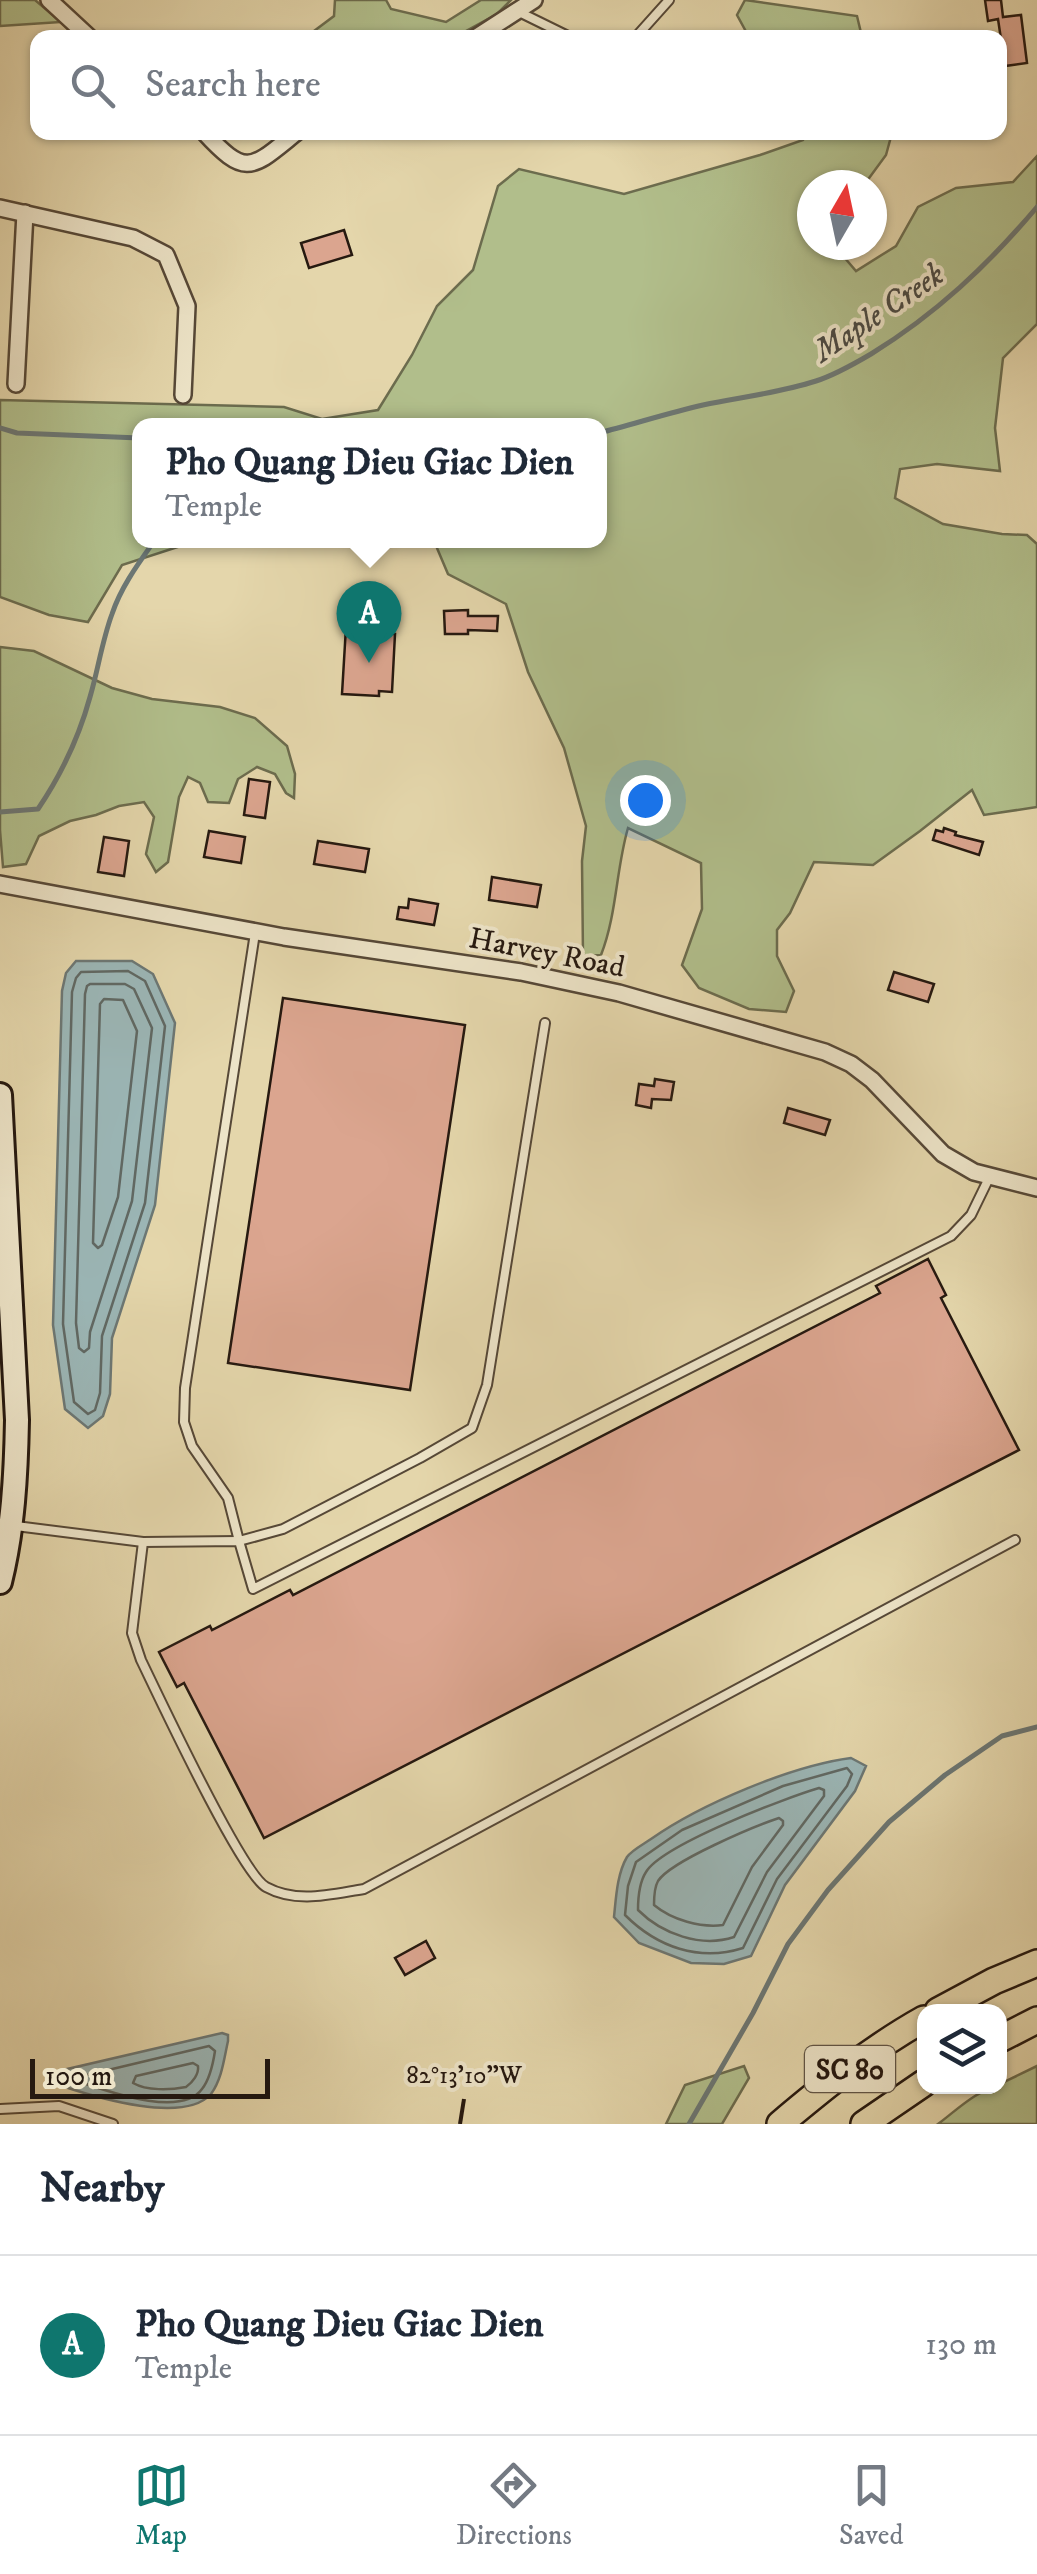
<!DOCTYPE html>
<html lang="en">
<head>
<meta charset="utf-8">
<style>
	:root { --surface:#fff; --page:#f6f6f7; --text:#1f2937; --muted:#747a83; --line:#e0e1e3; --accent:#0f766e }
	body { margin:0; font-family:"IM FELL DW Pica",serif; background:var(--page); color:var(--text) }
	.controls { position:absolute; right:30px; bottom:30px; display:grid; overflow:hidden; border-radius:20px; box-shadow:0 2px 8px #0004 }
	.controls button { width:90px; height:90px; display:grid; place-items:center; padding:0; border:0; border-bottom:2px solid var(--line); background:var(--surface); color:var(--text); font:50px sans-serif }
	.compass { position:absolute; left:797px; top:170px; width:90px; height:90px; border-radius:50%; background:var(--surface); box-shadow:0 2px 8px #0004; rotate:9deg }
	.scale { position:absolute; left:30px; bottom:25px; width:240px; box-sizing:border-box; padding-left:10px; border:5px solid #261910; border-top:0; font-size:28px; line-height:35px; white-space:nowrap; color:#261910; -webkit-text-stroke:8px #ede4c8; paint-order:stroke }
	.you { position:absolute; left:645px; top:800px; width:35px; height:35px; margin:-25px; border:8px solid #fff; border-radius:50%; background:#1a73e8; box-shadow:0 0 0 15px #1a73e833 }
	.badge { display:grid; place-items:center; width:65px; height:65px; border-radius:50%; background:var(--accent); color:#fff; font-size:32px; font-weight:700 }
	.pin { position:absolute; translate:-50% -82px; filter:drop-shadow(0 2px 5px #0008) }
	.pin::after { content:''; position:absolute; top:52px; width:35px; height:30px; background:inherit; clip-path:polygon(0 0,100% 0,50% 100%) }
	.popup { position:absolute; left:132px; top:418px; width:475px; height:130px; box-sizing:border-box; display:grid; place-content:center; border-radius:20px; background:var(--surface); filter:drop-shadow(0 2px 8px #0005); font-size:32px; white-space:nowrap; color:var(--muted) }
	.popup b { font-size:38px; color:var(--text) }
	.popup::after { content:''; position:absolute; left:50%; top:100%; margin-left:-20px; border:20px solid transparent; border-top-color:var(--surface) }
	.list { margin:0; padding:0; list-style:none }
	h2 { display:flex; justify-content:space-between; align-items:center; height:130px; margin:0; padding:0 40px; font-size:42px }
	h2 small { font-size:32px; font-weight:400; color:var(--muted) }
	.list li { display:grid; grid-template-columns:65px 1fr auto; gap:30px; align-items:center; box-sizing:border-box; height:180px; padding:0 40px; border-top:2px solid var(--line) }
	.list b { display:block; font-size:38px; white-space:nowrap }
	.list p { margin:0; font-size:32px; white-space:nowrap; color:var(--muted) }
	.list em { font-size:32px; font-style:normal; color:var(--muted) }
	.icon { flex:none; width:55px; height:55px; fill:none; stroke:currentColor; stroke-width:2; stroke-linecap:round; stroke-linejoin:round }
	.map { position:relative; flex:none; width:1037px; height:2124px; overflow:hidden }
	.search { position:absolute; background:var(--surface); box-shadow:0 2px 8px #0004; left:30px; right:30px; top:30px; height:110px; display:flex; align-items:center; gap:25px; box-sizing:border-box; padding:0 35px; border-radius:20px; color:var(--muted); font-size:38px }
	.sheet { height:310px; background:var(--surface) }
	nav { display:flex; justify-content:space-around; align-items:center; box-sizing:border-box; height:140px; border-top:2px solid var(--line); background:var(--surface); font-size:28px; color:var(--muted) }
	nav a { display:grid; justify-items:center; gap:5px }
	nav .on { color:var(--accent) }
	.map>svg:first-child { display:block }
</style>
</head>
<body>
<div class="map">
<svg width="1037" height="2124" viewBox="0 0 1037 2124">
	<rect width="100%" height="100%" fill="#e4d6ab"/>
	<filter id="stains"><feTurbulence type="fractalNoise" baseFrequency=".002" numOctaves="4"/><feColorMatrix values="0 0 0 0 .2 0 0 0 0 .09 0 0 0 0 .02 0 0 0 .5 -.17"/></filter>
	<radialGradient id="worn" r=".72"><stop offset=".6" stop-color="#630" stop-opacity="0"/><stop offset="1" stop-color="#630" stop-opacity=".3"/></radialGradient>
	<g fill="#b1be8b" stroke="#6c6c4e" stroke-width="2.5">
		<path d="M 0,0 L 35,0 L 61,22 L 0,26 Z"/>
		<path d="M 335,0 L 386,0 L 391,9 L 446,22 L 481,0 L 511,0 L 497,14 L 455,37 L 306,37 L 334,16 Z"/>
		<path d="M 745,0 L 857,16 L 862,37 L 749,37 L 737,15 Z"/>
		<path d="M 806,133 L 892,133 L 886,155 L 864,185 L 812,185 L 812,245 L 847,245 L 844,257 L 856,271 L 896,246 L 918,207 L 956,188 L 1013,182 L 1037,156 L 1037,324 L 1003,358 L 995,428 L 1000,471 L 937,464 L 900,469 L 895,498 L 943,524 L 1002,534 L 1027,535 L 1037,544 L 1037,807 L 984,815 L 972,790 L 920,831 L 873,865 L 814,862 L 790,913 L 777,930 L 777,956 L 794,991 L 786,1012 L 749,1009 L 699,988 L 682,965 L 702,909 L 701,863 L 628,828 C 616,869 617,914 601,955 L 583,956 L 582,861 L 586,826 L 564,748 L 528,672 L 506,604 L 448,574 L 434,541 L 599,540 L 599,426 L 139,426 L 139,540 L 196,541 L 122,565 L 88,622 L 49,615 L 0,597 L 0,400 L 284,407 L 322,419 L 378,410 L 412,355 L 437,306 L 473,270 L 498,186 L 519,169 L 624,194 L 760,155 L 803,140 Z"/>
		<path d="M 0,647 L 34,651 L 112,688 L 152,699 L 220,707 L 255,718 L 287,746 L 295,774 L 294,798 L 286,793 L 275,774 L 257,767 L 238,779 L 229,803 L 208,802 L 200,783 L 188,777 L 179,797 L 168,862 L 156,872 L 146,854 L 154,817 L 144,802 L 119,806 L 96,815 L 70,821 L 39,836 L 26,864 L 3,867 L 0,830 Z"/>
		<path d="M 744,2066 L 749,2078 L 722,2124 L 666,2124 L 685,2085 Z"/>
		<path d="M 1037,2066 L 1037,2124 L 938,2124 C 957,2110 976,2090 1000,2086 L 1000,2084 Z"/>
	</g>
	<g fill="#9bb6b6" stroke="#6c7774" stroke-width="2.5">
		<path d="M 76,961 L 132,961 L 153,974 L 175,1023 L 155,1205 L 112,1338 L 110,1394 L 103,1416 L 88,1428 L 65,1409 L 53,1325 L 62,991 L 66,973 Z"/>
		<path d="M 851,1758 L 866,1766 L 855,1791 L 785,1885 L 751,1956 L 724,1964 L 691,1963 L 639,1943 L 614,1917 C 616,1898 617,1874 627,1857 C 632,1850 644,1844 651,1839 C 701,1804 791,1766 851,1758 Z"/>
		<path d="M 222,2033 L 228,2035 L 228,2041 C 224,2059 222,2079 211,2094 C 184,2124 98,2098 62,2086 L 55,2081 L 55,2076 L 63,2070 Z"/>
	</g>
	<g fill="none" stroke-linecap="round" stroke-linejoin="round">
		<g stroke="#606863" stroke-width="2.5">
			<path d="M 128,971 L 145,981 L 165,1026 L 145,1203 L 102,1336 L 100,1393 L 95,1410 L 88,1414 L 74,1402 L 63,1324 L 72,992 L 76,978 L 81,972 Z"/>
			<path d="M 90,984 L 125,984 L 134,989 L 152,1028 L 132,1201 L 90,1332 L 89,1348 L 84,1352 L 79,1348 L 76,1323 L 85,994 L 87,986 Z"/>
			<path d="M 104,999 L 123,1000 L 137,1031 L 118,1197 L 102,1245 L 98,1248 L 93,1243 L 100,1004 Z"/>
			<path d="M 847,1768 L 852,1774 L 847,1786 L 777,1879 L 743,1948 C 699,1962 657,1947 625,1915 L 628,1886 L 636,1862 L 682,1830 L 783,1786 Z"/>
			<path d="M 819,1788 L 824,1790 L 824,1796 L 767,1872 L 734,1937 C 701,1948 662,1934 638,1910 C 638,1898 639,1883 646,1872 C 662,1845 785,1798 819,1788 Z"/>
			<path d="M 779,1818 L 783,1821 L 783,1825 L 752,1867 L 723,1925 C 701,1928 672,1920 654,1905 C 654,1897 654,1888 658,1881 C 671,1861 755,1826 779,1818 Z"/>
			<path d="M 209,2046 L 215,2051 C 213,2064 210,2079 202,2089 C 182,2117 113,2093 86,2084 L 84,2081 L 87,2075 Z"/>
			<path d="M 193,2063 L 198,2066 C 199,2074 193,2082 186,2087 C 170,2090 147,2091 133,2083 L 136,2076 Z"/>
		</g>
		<g stroke="#6c7774" stroke-width="5">
			<path d="M 0,428 L 17,433 L 139,438"/>
			<path d="M 599,433 C 634,424 668,413 703,405 C 741,397 779,393 816,381 C 835,375 854,364 871,354 C 936,314 988,265 1037,207"/>
			<path d="M 0,812 L 38,809 C 61,775 79,737 90,697 C 98,670 102,641 112,614 C 121,587 138,564 155,540"/>
			<path d="M 689,2124 L 753,2013 L 788,1944 L 828,1890 L 889,1822 L 945,1775 L 1002,1736 L 1037,1727"/>
		</g>
	</g>
	<g fill="#dba58f" stroke="#261910" stroke-width="2.5">
		<path d="M 985,0 L 1001,0 L 1003,17 L 1021,15 L 1027,63 L 1005,66 L 998,19 L 988,21 Z"/>
		<path d="M 344,230 L 352,255 L 309,268 L 301,243 Z"/>
		<path d="M 468,610 L 468,616 L 498,616 L 497,631 L 468,630 L 468,634 L 445,634 L 444,611 Z"/>
		<path d="M 346,627 L 379,629 L 379,633 L 395,634 L 392,692 L 379,691 L 379,696 L 342,694 Z"/>
		<path d="M 249,779 L 270,782 L 265,818 L 244,815 Z"/>
		<path d="M 944,828 L 956,832 L 955,835 L 983,842 L 979,855 L 933,840 L 936,830 L 943,832 Z"/>
		<path d="M 209,831 L 245,837 L 241,863 L 204,857 Z"/>
		<path d="M 104,837 L 129,841 L 124,876 L 98,872 Z"/>
		<path d="M 318,841 L 369,849 L 365,872 L 314,864 Z"/>
		<path d="M 492,877 L 541,885 L 537,907 L 489,900 Z"/>
		<path d="M 409,899 L 438,904 L 434,925 L 397,919 L 399,907 L 408,908 Z"/>
		<path d="M 894,972 L 934,984 L 928,1002 L 888,990 Z"/>
		<path d="M 283,998 L 465,1025 L 410,1390 L 228,1363 Z"/>
		<path d="M 655,1079 L 674,1082 L 671,1100 L 652,1099 L 651,1108 L 636,1105 L 639,1084 L 654,1086 Z"/>
		<path d="M 788,1108 L 830,1120 L 825,1135 L 784,1123 Z"/>
		<path d="M 928,1259 L 946,1295 L 941,1298 L 1019,1450 L 264,1838 L 184,1683 L 177,1687 L 159,1652 L 210,1626 L 212,1630 L 290,1590 L 293,1595 L 880,1293 L 876,1286 Z"/>
		<path d="M 426,1941 L 435,1958 L 405,1975 L 395,1958 Z"/>
	</g>
	<g fill="none" stroke-linecap="round" stroke-linejoin="round">
		<g stroke="#564837" stroke-width="12">
			<g id="lane">
				<path d="M 517,11 L 572,38"/>
				<path d="M 635,38 L 669,0"/>
				<path d="M 255,933 L 185,1388 L 184,1422 L 192,1446 L 228,1498 L 239,1541 L 283,1529 L 420,1458 L 472,1428 L 487,1385 L 545,1023"/>
				<path d="M 16,1526 L 143,1542 L 239,1541 L 253,1589 L 951,1236 L 971,1215 L 989,1178"/>
				<path d="M 143,1542 L 132,1633 L 141,1660 C 159,1697 241,1873 266,1887 C 297,1904 332,1894 364,1889 L 1015,1540"/>
				<path d="M 0,2109 L 59,2106 L 113,2124"/>
			</g>
		</g>
		<g stroke="#564837" stroke-width="20">
			<g id="street">
				<path d="M 49,0 L 90,38"/>
				<path d="M 475,38 L 534,0"/>
				<path d="M 204,132 C 247,179 252,168 297,132"/>
				<path d="M 0,208 L 133,238 L 166,255 L 187,306 L 183,395"/>
				<path d="M 16,384 L 25,213"/>
				<path d="M 0,884 L 284,937 L 521,972 L 619,993 L 825,1052 L 851,1064 L 872,1080 L 943,1154 L 974,1172 L 1037,1188"/>
			</g>
		</g>
		<g stroke="#261910" stroke-width="28">
			<path id="secondary" d="M 0,1095 L 17,1420 C 16,1475 13,1529 0,1582"/>
		</g>
		<g stroke="#261910" stroke-width="30">
			<g id="primary">
				<path d="M 938,2011 L 994,1981 L 1037,1963"/>
				<path d="M 1000,2039 L 1037,2020"/>
				<path d="M 780,2124 C 825,2086 872,2048 924,2019"/>
				<path d="M 864,2124 L 924,2083"/>
			</g>
		</g>
		<use href="#lane" stroke="#ede4c8" stroke-width="8"/>
		<use href="#street" stroke="#ede4c8" stroke-width="15"/>
		<use href="#secondary" stroke="#ede4c8" stroke-width="22"/>
		<use href="#primary" stroke="#e4d6ab" stroke-width="25"/>
	</g>
	<path fill="none" stroke="#261910" stroke-width="4" d="M 460,2124 L 464,2099"/>
	<g text-anchor="middle" stroke-width="8" stroke-linejoin="round" paint-order="stroke">
		<rect fill="#ede4c8" stroke="#625647" stroke-width="2.5" x="805" y="2046" width="90" height="46" rx="8"/>
		<g font-size="28" font-weight="bold" fill="#261910">
			<text x="850" y="2079">SC 80</text>
		</g>
		<g font-size="30" fill="#261910" stroke="#ede4c8">
			<text transform="translate(547 952) rotate(11)" y="10">Harvey Road</text>
		</g>
		<g font-size="32" font-style="italic" fill="#494842" stroke="#ede4c8">
			<text transform="translate(878 312) rotate(-34)" y="11">Maple Creek</text>
		</g>
	</g>
	<g font-size="25" text-anchor="middle" fill="#261910" stroke="#ede4c8" stroke-width="8" stroke-linejoin="round" paint-order="stroke">
		<text x="464" y="2083">82°13'10"W</text>
	</g>
	<rect width="100%" height="100%" filter="url(#stains)"/>
	<rect width="100%" height="100%" fill="url(#worn)"/>
</svg>
<div class="controls">
<button><svg class="icon" aria-label="layers" viewBox="0 0 24 24"><path d="M12 4l9 5-9 5-9-5zM3 14l9 5 9-5"/></svg></button>
</div>
<svg class="compass" viewBox="-18 -18 36 36"><path d="M0-13l5 13h-10z" fill="#e53935"/><path d="M0 13l5-13h-10z" fill="#747a83"/></svg>
<div class="scale">100 m</div>
<div class="you"></div>
<div class="pin badge" style="left:369px;top:663px">A</div>
<div class="popup"><b>Pho Quang Dieu Giac Dien</b>Temple</div>
<div class="search"><svg class="icon" aria-label="search" viewBox="0 0 24 24"><circle cx="10" cy="10" r="6"/><path d="M15 15l6 6"/></svg>Search here</div>
</div>
<section class="sheet">
<h2>Nearby<small></small></h2>
<ul class="list">
<li><span class="badge">A</span><div><b>Pho Quang Dieu Giac Dien</b><p>Temple</p></div><em>130 m</em></li>
</ul>
</section>
<nav>
<a class="on"><svg class="icon" aria-label="map" viewBox="0 0 24 24"><path d="M3 6l6-2 6 2 6-2v14l-6 2-6-2-6 2zM9 4v14M15 6v14"/></svg>Map</a>
<a><svg class="icon" aria-label="directions" viewBox="0 0 24 24"><path d="M12 3l9 9-9 9-9-9zM9 14v-3h6M13 9l2 2-2 2"/></svg>Directions</a>
<a><svg class="icon" aria-label="saved" viewBox="0 0 24 24"><path d="M7 4h10v16l-5-4-5 4z"/></svg>Saved</a>
</nav>
</body>
</html>
